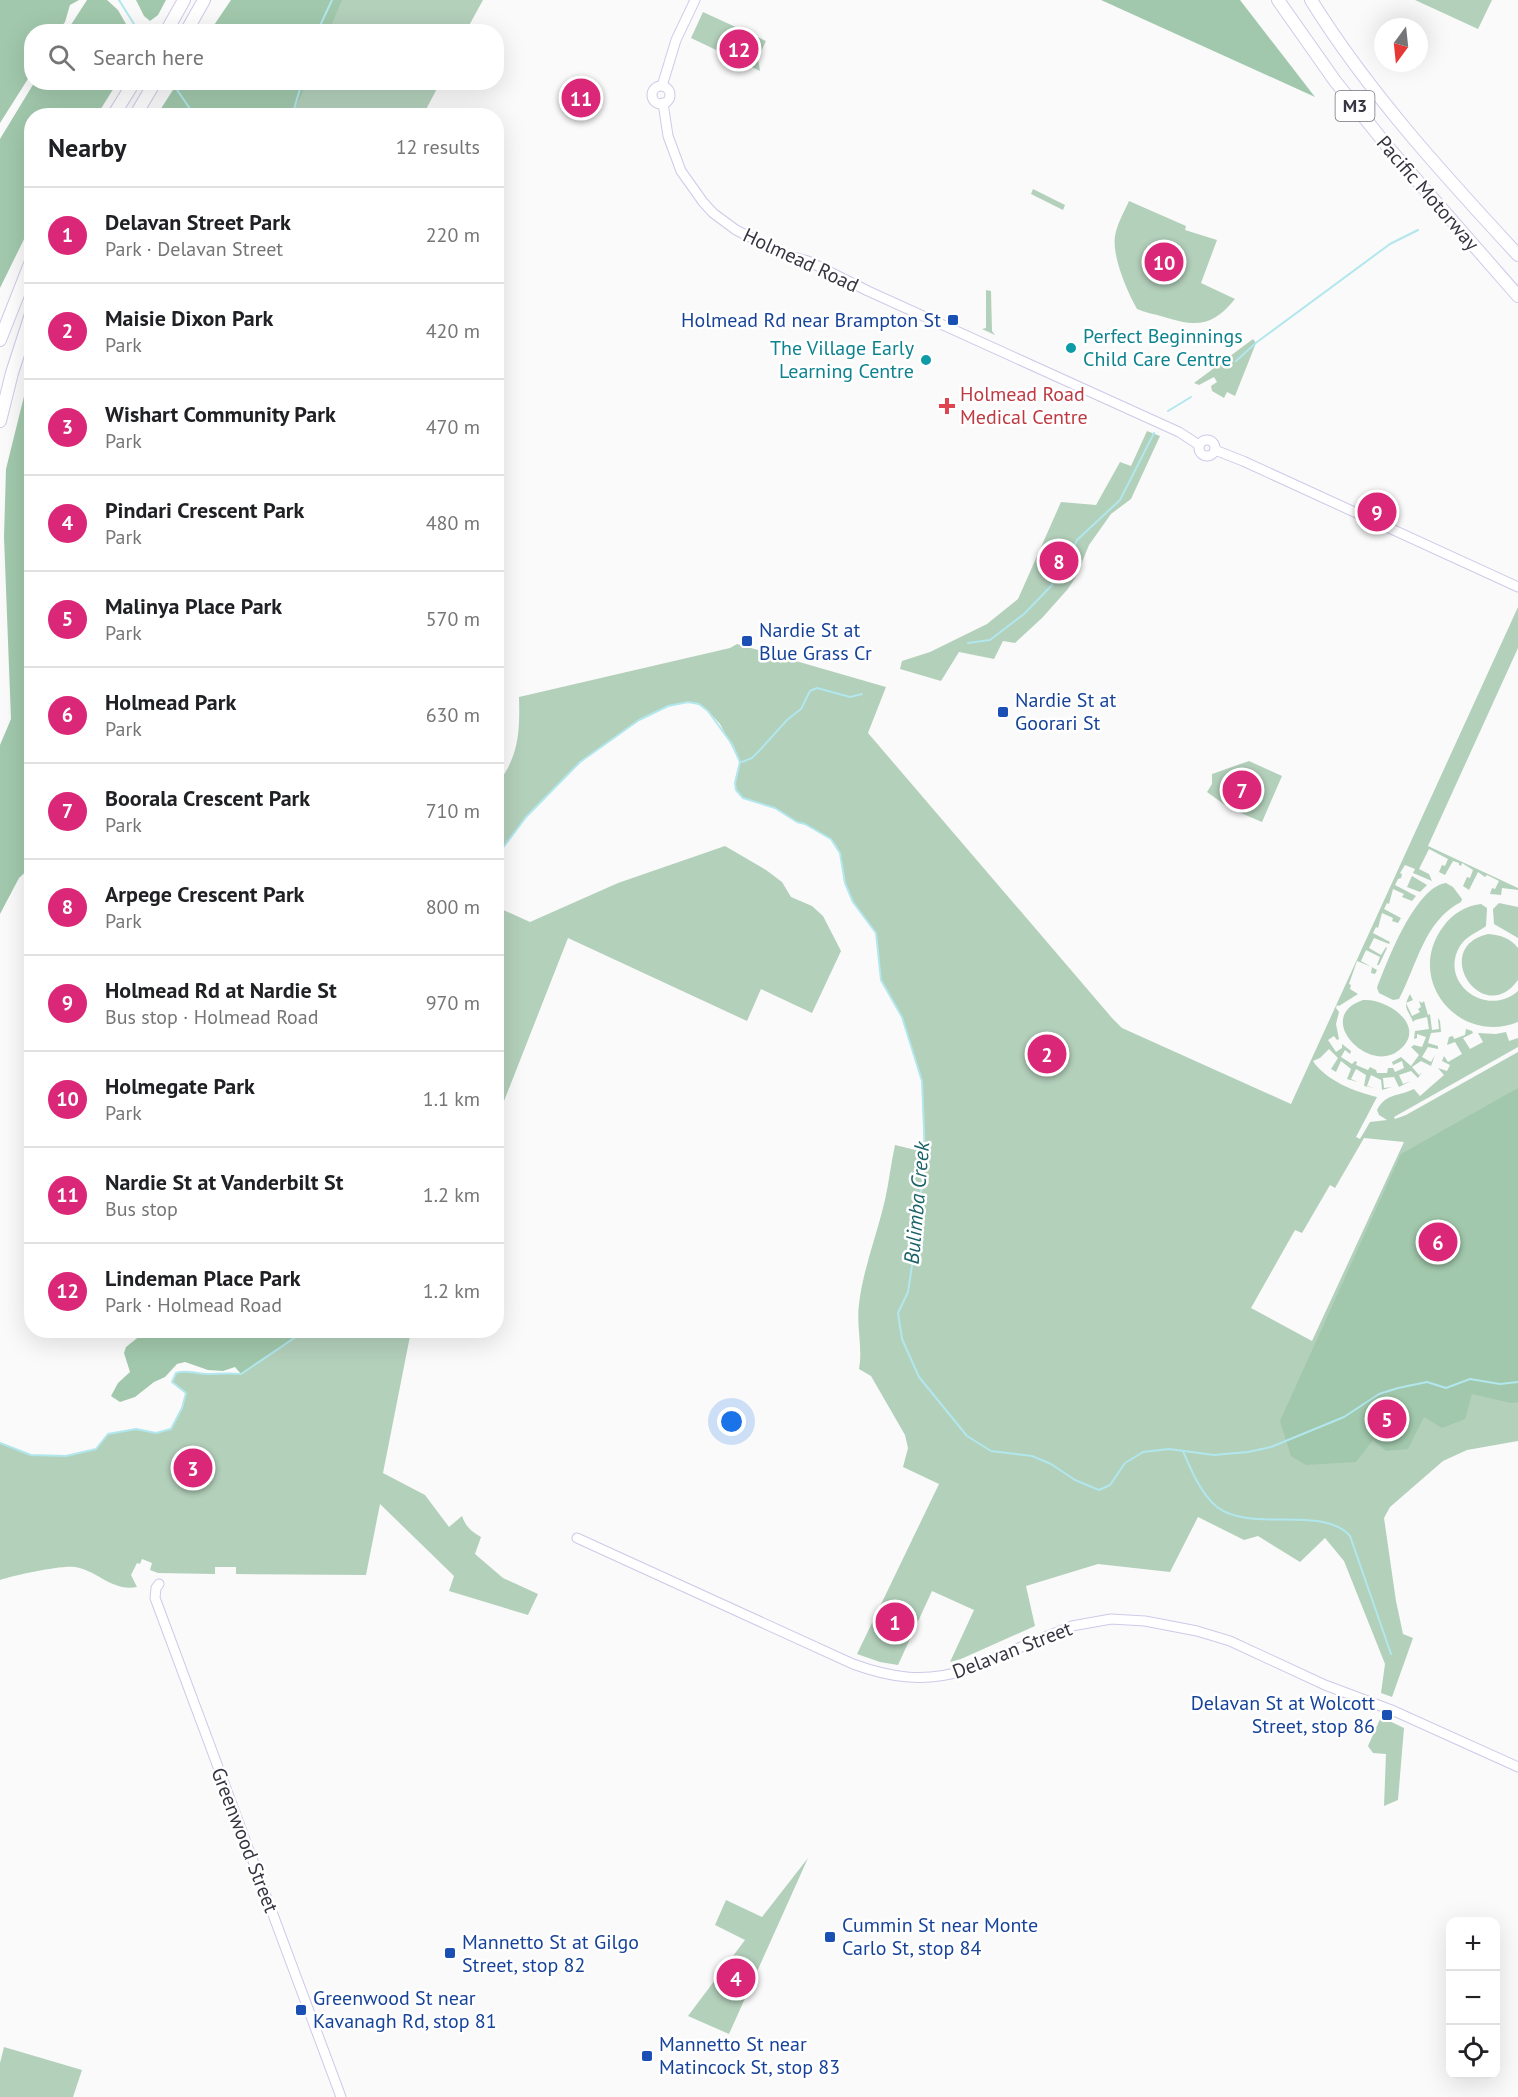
<!DOCTYPE html>
<html lang="en">
<head>
<meta charset="utf-8">
<style>
	:root { --surface:#fff; --page:#f2f2f2; --text:#202124; --muted:#757577; --line:#e0e0e0; --accent:#db2777 }
	body { margin:0; font-family:"PT Sans",sans-serif; background:var(--page); color:var(--text) }
	.controls { position:absolute; right:18px; bottom:18px; display:grid; overflow:hidden; border-radius:12px; box-shadow:0 6px 24px #0002 }
	.controls button { width:54px; height:54px; display:grid; place-items:center; padding:0; border:0; border-bottom:2px solid var(--line); background:var(--surface); color:var(--text); font:30px sans-serif }
	.compass { position:absolute; left:1374px; top:18px; width:54px; height:54px; border-radius:50%; background:var(--surface); box-shadow:0 6px 24px #0002; rotate:195deg }
	.you { position:absolute; left:732px; top:1422px; width:21px; height:21px; margin:-15px; border:4px solid #fff; border-radius:50%; background:#1a73e8; box-shadow:0 0 0 9px #1a73e833 }
	.badge { display:grid; place-items:center; width:39px; height:39px; border-radius:50%; background:var(--accent); color:#fff; font-size:20px; font-weight:700 }
	.pin { position:absolute; translate:-50% -50%; border:3px solid #fff; box-shadow:0 2px 6px #0006 }
	.list { margin:0; padding:0; list-style:none }
	h2 { display:flex; justify-content:space-between; align-items:center; height:78px; margin:0; padding:0 24px; font-size:26px }
	h2 small { font-size:20px; font-weight:400; color:var(--muted) }
	.list li { display:grid; grid-template-columns:39px 1fr auto; gap:18px; align-items:center; box-sizing:border-box; height:96px; padding:0 24px; border-top:2px solid var(--line) }
	.list b { display:block; font-size:22px; white-space:nowrap }
	.list p { margin:0; font-size:20px; white-space:nowrap; color:var(--muted) }
	.list em { font-size:20px; font-style:normal; color:var(--muted) }
	.icon { flex:none; width:33px; height:33px; fill:none; stroke:currentColor; stroke-width:2; stroke-linecap:round; stroke-linejoin:round }
	.map { position:relative; flex:none; width:1518px; height:2097px; overflow:hidden }
	.search { position:absolute; background:var(--surface); box-shadow:0 6px 24px #0002; left:24px; top:24px; width:480px; height:66px; display:flex; align-items:center; gap:15px; box-sizing:border-box; padding:0 21px; border-radius:24px; color:var(--muted); font-size:22px }
	.panel { position:absolute; background:var(--surface); box-shadow:0 6px 24px #0002; left:24px; top:108px; width:480px; height:1230px; border-radius:24px }
	.map>svg:first-child { display:block }
</style>
</head>
<body>
<div class="map">
<svg width="1518" height="2097" viewBox="0 0 1518 2097">
	<rect width="100%" height="100%" fill="#fafafa"/>
	<g fill="#b3d0bb" fill-rule="evenodd">
		<path d="M 330,0 L 483,0 L 466,31 L 315,32 Z"/>
		<path d="M 1415,0 L 1492,0 L 1478,29 Z"/>
		<path d="M 703,12 L 766,41 L 758,58 L 760,71 L 691,38 Z"/>
		<path d="M 294,83 L 440,83 L 423,115 L 251,116 Z"/>
		<path d="M 1033,189 L 1065,205 L 1063,210 L 1031,194 Z"/>
		<path d="M 1129,201 L 1186,226 L 1185,230 L 1217,240 L 1201,283 L 1235,299 C 1212,327 1197,327 1164,317 C 1155,314 1146,313 1137,309 C 1127,291 1112,257 1115,236 C 1117,224 1124,212 1129,201 Z"/>
		<path d="M 986,290 L 991,291 L 992,331 L 995,335 L 982,329 L 986,328 Z"/>
		<path d="M 1253,339 L 1256,343 L 1235,396 L 1227,392 L 1224,398 L 1212,391 L 1211,386 L 1217,382 L 1214,377 L 1199,385 L 1194,383 Z"/>
		<path d="M 1147,431 L 1160,436 L 1131,499 L 1111,514 L 1089,545 L 1076,577 L 1067,590 L 1042,618 L 1015,643 L 1003,641 L 994,659 L 959,652 L 941,681 L 900,669 L 902,661 L 930,652 L 987,624 L 1018,599 L 1061,502 L 1096,505 L 1120,462 L 1131,466 Z"/>
		<path d="M 1518,607 L 1518,648 L 1428,846 L 1518,888 L 1518,890 L 1502,888 L 1501,895 L 1490,894 L 1492,888 L 1495,889 L 1499,881 L 1487,875 L 1485,877 L 1478,872 L 1469,890 L 1463,886 L 1467,877 L 1470,878 L 1473,870 L 1462,863 L 1461,866 L 1459,865 L 1459,863 L 1453,861 L 1445,875 L 1439,872 L 1442,865 L 1445,866 L 1448,859 L 1429,849 L 1419,869 L 1429,874 L 1432,881 L 1413,873 L 1415,869 L 1405,865 L 1400,873 L 1402,874 L 1401,878 L 1398,879 L 1395,885 L 1416,896 L 1412,901 L 1402,897 L 1404,894 L 1393,889 L 1389,904 L 1387,903 L 1384,909 L 1401,918 L 1398,923 L 1392,921 L 1393,918 L 1382,913 L 1378,928 L 1376,927 L 1373,933 L 1390,942 L 1389,944 L 1374,938 L 1369,948 L 1381,955 L 1386,947 L 1387,948 L 1379,965 L 1377,965 L 1380,957 L 1366,950 L 1361,961 L 1377,970 L 1375,974 L 1371,973 L 1372,967 L 1357,961 L 1349,984 L 1351,985 L 1350,989 L 1358,994 L 1339,1006 L 1337,1005 L 1336,1008 L 1339,1012 L 1336,1024 L 1339,1039 L 1337,1040 L 1334,1036 L 1328,1040 L 1336,1052 L 1342,1048 L 1342,1044 L 1351,1051 L 1350,1054 L 1345,1050 L 1341,1057 L 1352,1064 L 1355,1061 L 1357,1062 L 1356,1065 L 1368,1070 L 1370,1067 L 1376,1070 L 1377,1073 L 1387,1073 L 1388,1068 L 1393,1068 L 1395,1072 L 1404,1068 L 1402,1061 L 1393,1065 L 1392,1062 L 1401,1057 L 1411,1066 L 1419,1055 L 1411,1047 L 1414,1045 L 1422,1047 L 1426,1037 L 1417,1034 L 1417,1038 L 1414,1039 L 1415,1031 L 1429,1029 L 1427,1017 L 1415,1020 L 1413,1022 C 1408,1008 1402,1009 1410,994 L 1413,1000 L 1406,1003 L 1412,1016 L 1420,1012 L 1418,1009 L 1421,1007 L 1419,1001 L 1422,1003 L 1424,1001 L 1428,1015 L 1430,1014 L 1432,1030 L 1439,1029 L 1438,1018 L 1440,1021 L 1441,1032 L 1431,1033 L 1428,1043 L 1438,1046 L 1438,1049 L 1428,1047 L 1422,1057 L 1431,1062 L 1435,1055 L 1431,1066 L 1421,1061 L 1412,1067 L 1419,1075 L 1422,1072 L 1418,1078 L 1411,1071 L 1399,1075 L 1403,1084 L 1411,1081 L 1399,1087 L 1394,1077 L 1383,1078 L 1384,1088 L 1392,1087 L 1382,1090 L 1381,1080 L 1371,1075 L 1367,1086 L 1375,1088 L 1364,1086 L 1366,1075 L 1356,1069 L 1351,1079 L 1358,1082 L 1347,1079 L 1351,1069 L 1341,1061 L 1336,1072 L 1331,1069 L 1338,1058 L 1329,1049 L 1320,1058 L 1313,1061 C 1326,1081 1356,1092 1377,1097 L 1356,1137 L 1360,1139 L 1370,1122 L 1387,1120 L 1379,1115 L 1377,1110 C 1386,1093 1397,1097 1414,1089 L 1420,1096 L 1444,1075 L 1438,1068 L 1447,1071 L 1450,1065 L 1442,1061 L 1444,1056 L 1448,1062 L 1462,1054 L 1455,1042 L 1447,1045 L 1449,1037 L 1453,1036 L 1454,1039 L 1465,1035 L 1466,1029 L 1472,1031 L 1473,1033 L 1463,1038 L 1470,1049 L 1483,1042 L 1478,1033 L 1496,1034 L 1506,1032 L 1509,1041 L 1518,1038 L 1518,1047 L 1394,1117 L 1395,1119 L 1406,1115 L 1518,1052 L 1518,1441 L 1467,1450 L 1443,1461 L 1390,1507 L 1384,1518 L 1396,1601 L 1403,1634 L 1413,1638 L 1392,1697 L 1381,1693 L 1385,1664 L 1344,1561 L 1325,1538 L 1300,1562 L 1258,1536 L 1244,1540 L 1198,1517 L 1170,1572 L 1098,1564 L 1026,1586 L 1035,1626 L 961,1659 L 950,1662 L 974,1610 L 932,1591 L 898,1665 L 880,1662 L 857,1654 L 939,1484 L 903,1467 L 908,1448 L 905,1435 L 871,1376 L 859,1369 C 863,1347 856,1326 859,1304 C 863,1269 877,1235 885,1200 C 889,1182 891,1163 895,1145 L 924,1152 L 922,1081 L 902,1017 L 881,980 L 876,933 L 853,902 L 845,883 L 840,853 L 836,845 L 831,839 L 805,824 L 797,822 L 775,808 L 743,798 L 736,790 L 735,783 L 740,762 L 720,724 L 708,711 L 699,704 L 688,702 L 668,706 L 639,720 L 580,762 L 526,817 L 497,857 L 497,784 C 519,757 520,731 519,697 L 730,648 L 737,644 L 886,687 L 868,733 L 1112,1018 L 1122,1028 L 1291,1104 ZM 1364,1138 L 1404,1142 L 1312,1341 L 1251,1308 L 1295,1230 L 1302,1233 L 1330,1185 L 1335,1188 Z"/>
		<path d="M 1249,761 L 1282,776 L 1262,822 L 1229,808 L 1207,792 L 1212,784 L 1212,774 Z"/>
		<path d="M 725,846 L 766,870 L 782,882 L 791,897 L 812,906 L 823,916 L 841,951 L 812,1013 L 761,989 L 747,1021 L 568,938 L 497,1119 L 497,907 L 530,922 L 618,883 Z"/>
		<path d="M 1412,876 L 1427,885 L 1420,892 L 1407,887 Z"/>
		<path d="M 1446,883 L 1453,887 L 1462,899 L 1461,902 C 1424,921 1417,965 1399,999 L 1393,1000 L 1379,993 L 1377,988 C 1387,962 1415,887 1446,883 Z"/>
		<path d="M 1499,903 L 1518,907 L 1518,938 L 1494,924 L 1493,909 Z"/>
		<path d="M 1481,904 L 1487,908 L 1486,926 C 1477,933 1467,935 1460,946 C 1438,982 1486,1019 1518,991 L 1518,1022 C 1459,1046 1404,979 1443,927 C 1452,914 1465,906 1481,904 Z"/>
		<path d="M 1488,934 C 1501,935 1510,938 1518,948 L 1518,980 C 1483,1029 1429,948 1488,934 Z"/>
		<path d="M 1363,1000 C 1389,998 1429,1028 1398,1051 C 1368,1074 1313,1017 1363,1000 Z"/>
		<path d="M 306,1331 L 411,1331 L 383,1473 L 425,1495 L 449,1527 L 462,1516 C 466,1527 471,1531 481,1537 L 475,1554 L 503,1578 L 538,1594 L 528,1615 L 449,1591 L 454,1576 L 380,1504 L 366,1575 L 236,1574 L 236,1567 L 215,1567 L 215,1574 L 158,1573 L 150,1570 L 152,1563 L 142,1559 L 140,1564 L 137,1563 L 131,1575 L 137,1587 C 112,1592 97,1570 75,1567 C 61,1565 15,1575 0,1580 L 0,1443 L 31,1455 L 66,1456 L 96,1449 L 108,1434 L 136,1429 L 156,1433 L 171,1429 L 182,1408 L 186,1393 L 172,1382 L 176,1373 C 189,1369 193,1374 206,1374 C 218,1374 229,1373 241,1374 Z"/>
		<path d="M 1381,1717 L 1404,1728 L 1398,1800 L 1384,1806 L 1386,1754 L 1373,1753 L 1368,1746 Z"/>
		<path d="M 808,1858 L 729,2034 L 688,2016 L 745,1940 L 715,1925 L 726,1900 L 762,1917 Z"/>
		<path d="M 4,2047 L 82,2070 L 73,2097 L 0,2097 L 0,2063 Z"/>
	</g>
	<g fill="#a1c8ac">
		<path d="M 0,0 L 79,0 L 70,5 L 65,22 L 58,31 L 32,32 L 31,74 L 0,123 Z"/>
		<path d="M 87,0 L 107,0 L 118,10 L 130,31 L 67,31 Z"/>
		<path d="M 136,0 L 166,0 L 158,15 L 150,21 L 144,16 Z"/>
		<path d="M 231,0 L 342,0 L 329,31 L 210,31 Z"/>
		<path d="M 1101,0 L 1240,0 L 1315,97 Z"/>
		<path d="M 178,82 L 307,82 L 307,83 L 292,115 L 161,115 L 162,107 Z"/>
		<path d="M 34,83 L 117,83 L 97,115 L 32,116 L 31,225 L 0,288 L 0,139 Z"/>
		<path d="M 31,368 L 31,867 L 19,878 L 0,914 L 0,745 L 11,719 L 4,537 L 6,469 Z"/>
		<path d="M 1518,1088 L 1518,1402 L 1511,1403 L 1472,1394 L 1465,1419 L 1442,1428 L 1424,1417 L 1408,1449 L 1386,1451 L 1373,1440 L 1356,1462 L 1306,1465 L 1291,1456 L 1280,1421 L 1401,1154 Z"/>
		<path d="M 232,1330 L 238,1337 L 253,1331 L 306,1331 L 241,1374 L 235,1367 L 223,1371 L 208,1370 L 185,1362 L 177,1364 L 165,1377 L 154,1382 L 135,1397 L 120,1402 L 111,1396 L 118,1383 L 130,1372 L 124,1353 L 126,1347 L 141,1335 L 174,1335 L 180,1331 Z"/>
	</g>
	<g fill="none" stroke-linecap="round" stroke-linejoin="round">
		<g stroke="#b1e7ed" stroke-width="2">
			<path d="M 119,0 L 139,32"/>
			<path d="M 317,32 L 332,0"/>
			<path d="M 173,84 L 195,116"/>
			<path d="M 292,116 L 302,82"/>
			<path d="M 1236,361 L 1257,342 L 1390,244 L 1418,230"/>
			<path d="M 1168,411 L 1191,397"/>
			<path d="M 968,643 L 990,640 L 1024,614 L 1052,585 L 1057,565 L 1069,555 L 1077,540 L 1120,500 L 1154,433"/>
			<path d="M 742,762 L 752,758 L 759,751 L 787,720 L 801,709 L 810,691 L 817,688 L 850,697 L 862,694"/>
			<path d="M 496,857 L 526,817 L 580,762 L 639,720 L 668,706 L 688,702 L 699,704 L 708,711 L 732,744 L 740,762 L 735,783 L 736,790 L 743,798 L 775,808 L 797,822 L 805,824 L 831,839 L 840,853 L 845,883 L 853,902 L 876,933 L 881,980 L 902,1017 L 922,1081 L 925,1153 L 917,1232 L 908,1292 L 898,1313 L 902,1339 L 919,1377 L 967,1436 L 991,1451 L 1032,1456 L 1051,1464 L 1075,1480 L 1099,1490 L 1110,1485 L 1125,1463 L 1143,1452 L 1169,1449 L 1214,1455 L 1248,1452 L 1271,1447 L 1344,1417 L 1379,1394 L 1398,1388 L 1427,1382 L 1446,1388 L 1470,1379 L 1500,1384 L 1518,1382"/>
			<path d="M 0,1443 L 31,1455 L 66,1456 L 96,1449 L 108,1434 L 136,1429 L 156,1433 L 171,1429 L 182,1408 L 186,1393 L 172,1382 L 176,1373 C 189,1369 193,1374 206,1374 C 218,1374 229,1373 241,1374 L 306,1330"/>
			<path d="M 1183,1451 C 1191,1470 1201,1494 1217,1507 C 1251,1533 1324,1505 1350,1536 L 1391,1654"/>
		</g>
		<g stroke="#cfc9e9" stroke-width="11">
			<g id="secondary">
				<path d="M 662,86 L 676,40 L 695,0"/>
				<circle cx="661" cy="95" r="9"/>
				<path d="M 663,103 L 668,136 L 681,171 L 703,202 L 713,213 L 736,230 L 783,254 L 808,261 L 868,291 L 1179,432 L 1199,445"/>
				<circle cx="1207" cy="448" r="8"/>
				<path d="M 1215,450 L 1243,461 L 1518,587"/>
				<path d="M 577,1538 L 853,1664 C 891,1678 926,1683 965,1670 L 1072,1626 L 1111,1619 L 1145,1621 L 1197,1631 L 1230,1641 L 1325,1685 L 1394,1711 L 1518,1767"/>
				<path d="M 159,1584 L 156,1588 L 155,1598 L 341,2097"/>
			</g>
		</g>
		<g stroke="#cfc9e9" stroke-width="14">
			<g id="highway">
				<path d="M 1278,0 L 1335,81 L 1387,146 L 1518,296"/>
				<path d="M 1311,0 C 1369,93 1444,175 1518,255"/>
				<path d="M 166,32 L 184,0"/>
				<path d="M 186,32 L 204,0"/>
				<path d="M 113,116 L 134,82"/>
				<path d="M 135,116 L 155,82"/>
				<path d="M 0,340 L 32,259"/>
				<path d="M 0,421 L 12,373 L 32,311"/>
			</g>
		</g>
		<use href="#secondary" stroke="#fff" stroke-width="9"/>
		<use href="#highway" stroke="#fff" stroke-width="12"/>
	</g>
	<g fill="#1a4fb4" stroke="#fff" stroke-width="2">
		<rect x="947" y="314" width="12" height="12" rx="3"/>
		<rect x="741" y="635" width="12" height="12" rx="3"/>
		<rect x="997" y="706" width="12" height="12" rx="3"/>
		<rect x="1381" y="1709" width="12" height="12" rx="3"/>
		<rect x="824" y="1931" width="12" height="12" rx="3"/>
		<rect x="444" y="1947" width="12" height="12" rx="3"/>
		<rect x="295" y="2004" width="12" height="12" rx="3"/>
		<rect x="641" y="2050" width="12" height="12" rx="3"/>
	</g>
	<g fill="#0f9aa8" stroke="#fff" stroke-width="2">
		<circle cx="1071" cy="348" r="6"/>
		<circle cx="926" cy="360" r="6"/>
	</g>
	<path fill="#e0444e" stroke="#fff" stroke-width="2" d="M944 397h6v6h6v6h-6v6h-6v-6h-6v-6h6z"/>
	<g text-anchor="middle" stroke-width="5" stroke-linejoin="round" paint-order="stroke">
		<rect fill="#fff" stroke="#74727b" stroke-width="1.5" x="1335.5" y="91" width="39" height="30" rx="4.5"/>
		<g font-size="18" font-weight="bold" fill="#383542">
			<text x="1355" y="112">M3</text>
		</g>
		<g font-size="20" fill="#383542" stroke="#fff">
			<text transform="translate(1428 193) rotate(49)" y="7">Pacific Motorway</text>
			<text transform="translate(801 260) rotate(25)" y="7">Holmead Road</text>
			<text transform="translate(1012 1650) rotate(-21)" y="7">Delavan Street</text>
			<text transform="translate(245 1840) rotate(69)" y="7">Greenwood Street</text>
		</g>
		<g font-size="20" fill="#164399" stroke="#fff" text-anchor="start">
			<text x="941" y="327" text-anchor="end">Holmead Rd near Brampton St</text>
			<text x="759" y="637">Nardie St at<tspan x="759" dy="23">Blue Grass Cr</tspan></text>
			<text x="1015" y="707">Nardie St at<tspan x="1015" dy="23">Goorari St</tspan></text>
			<text x="1375" y="1710" text-anchor="end">Delavan St at Wolcott<tspan x="1375" dy="23">Street, stop 86</tspan></text>
			<text x="842" y="1932">Cummin St near Monte<tspan x="842" dy="23">Carlo St, stop 84</tspan></text>
			<text x="462" y="1949">Mannetto St at Gilgo<tspan x="462" dy="23">Street, stop 82</tspan></text>
			<text x="313" y="2005">Greenwood St near<tspan x="313" dy="23">Kavanagh Rd, stop 81</tspan></text>
			<text x="659" y="2051">Mannetto St near<tspan x="659" dy="23">Matincock St, stop 83</tspan></text>
		</g>
		<g font-size="20" fill="#0d838f" stroke="#fff" text-anchor="start">
			<text x="1083" y="343">Perfect Beginnings<tspan x="1083" dy="23">Child Care Centre</tspan></text>
			<text x="914" y="355" text-anchor="end">The Village Early<tspan x="914" dy="23">Learning Centre</tspan></text>
		</g>
		<g font-size="20" fill="#be3a42" stroke="#fff" text-anchor="start">
			<text x="960" y="401">Holmead Road<tspan x="960" dy="23">Medical Centre</tspan></text>
		</g>
		<g font-size="21" font-style="italic" fill="#1b6369" stroke="#fff">
			<text transform="translate(917 1203) rotate(-85)" y="7">Bulimba Creek</text>
		</g>
	</g>
</svg>
<div class="controls">
<button>+</button>
<button>−</button>
<button><svg class="icon" aria-label="locate" viewBox="0 0 24 24"><circle cx="12" cy="12" r="6"/><path d="M12 2v4M12 18v4M2 12h4M18 12h4"/></svg></button>
</div>
<svg class="compass" viewBox="-18 -18 36 36"><path d="M0-13l5 13h-10z" fill="#e53935"/><path d="M0 13l5-13h-10z" fill="#757577"/></svg>
<div class="you"></div>
<div class="pin badge" style="left:895px;top:1622px">1</div>
<div class="pin badge" style="left:1047px;top:1054px">2</div>
<div class="pin badge" style="left:193px;top:1468px">3</div>
<div class="pin badge" style="left:736px;top:1978px">4</div>
<div class="pin badge" style="left:1387px;top:1419px">5</div>
<div class="pin badge" style="left:1438px;top:1242px">6</div>
<div class="pin badge" style="left:1242px;top:790px">7</div>
<div class="pin badge" style="left:1059px;top:561px">8</div>
<div class="pin badge" style="left:1377px;top:512px">9</div>
<div class="pin badge" style="left:1164px;top:262px">10</div>
<div class="pin badge" style="left:581px;top:98px">11</div>
<div class="pin badge" style="left:739px;top:49px">12</div>
<div class="search"><svg class="icon" aria-label="search" viewBox="0 0 24 24"><circle cx="10" cy="10" r="6"/><path d="M15 15l6 6"/></svg>Search here</div>
<section class="panel">
<h2>Nearby<small>12 results</small></h2>
<ul class="list">
<li><span class="badge">1</span><div><b>Delavan Street Park</b><p>Park · Delavan Street</p></div><em>220 m</em></li>
<li><span class="badge">2</span><div><b>Maisie Dixon Park</b><p>Park</p></div><em>420 m</em></li>
<li><span class="badge">3</span><div><b>Wishart Community Park</b><p>Park</p></div><em>470 m</em></li>
<li><span class="badge">4</span><div><b>Pindari Crescent Park</b><p>Park</p></div><em>480 m</em></li>
<li><span class="badge">5</span><div><b>Malinya Place Park</b><p>Park</p></div><em>570 m</em></li>
<li><span class="badge">6</span><div><b>Holmead Park</b><p>Park</p></div><em>630 m</em></li>
<li><span class="badge">7</span><div><b>Boorala Crescent Park</b><p>Park</p></div><em>710 m</em></li>
<li><span class="badge">8</span><div><b>Arpege Crescent Park</b><p>Park</p></div><em>800 m</em></li>
<li><span class="badge">9</span><div><b>Holmead Rd at Nardie St</b><p>Bus stop · Holmead Road</p></div><em>970 m</em></li>
<li><span class="badge">10</span><div><b>Holmegate Park</b><p>Park</p></div><em>1.1 km</em></li>
<li><span class="badge">11</span><div><b>Nardie St at Vanderbilt St</b><p>Bus stop</p></div><em>1.2 km</em></li>
<li><span class="badge">12</span><div><b>Lindeman Place Park</b><p>Park · Holmead Road</p></div><em>1.2 km</em></li>
</ul>
</section>
</div>
</body>
</html>
